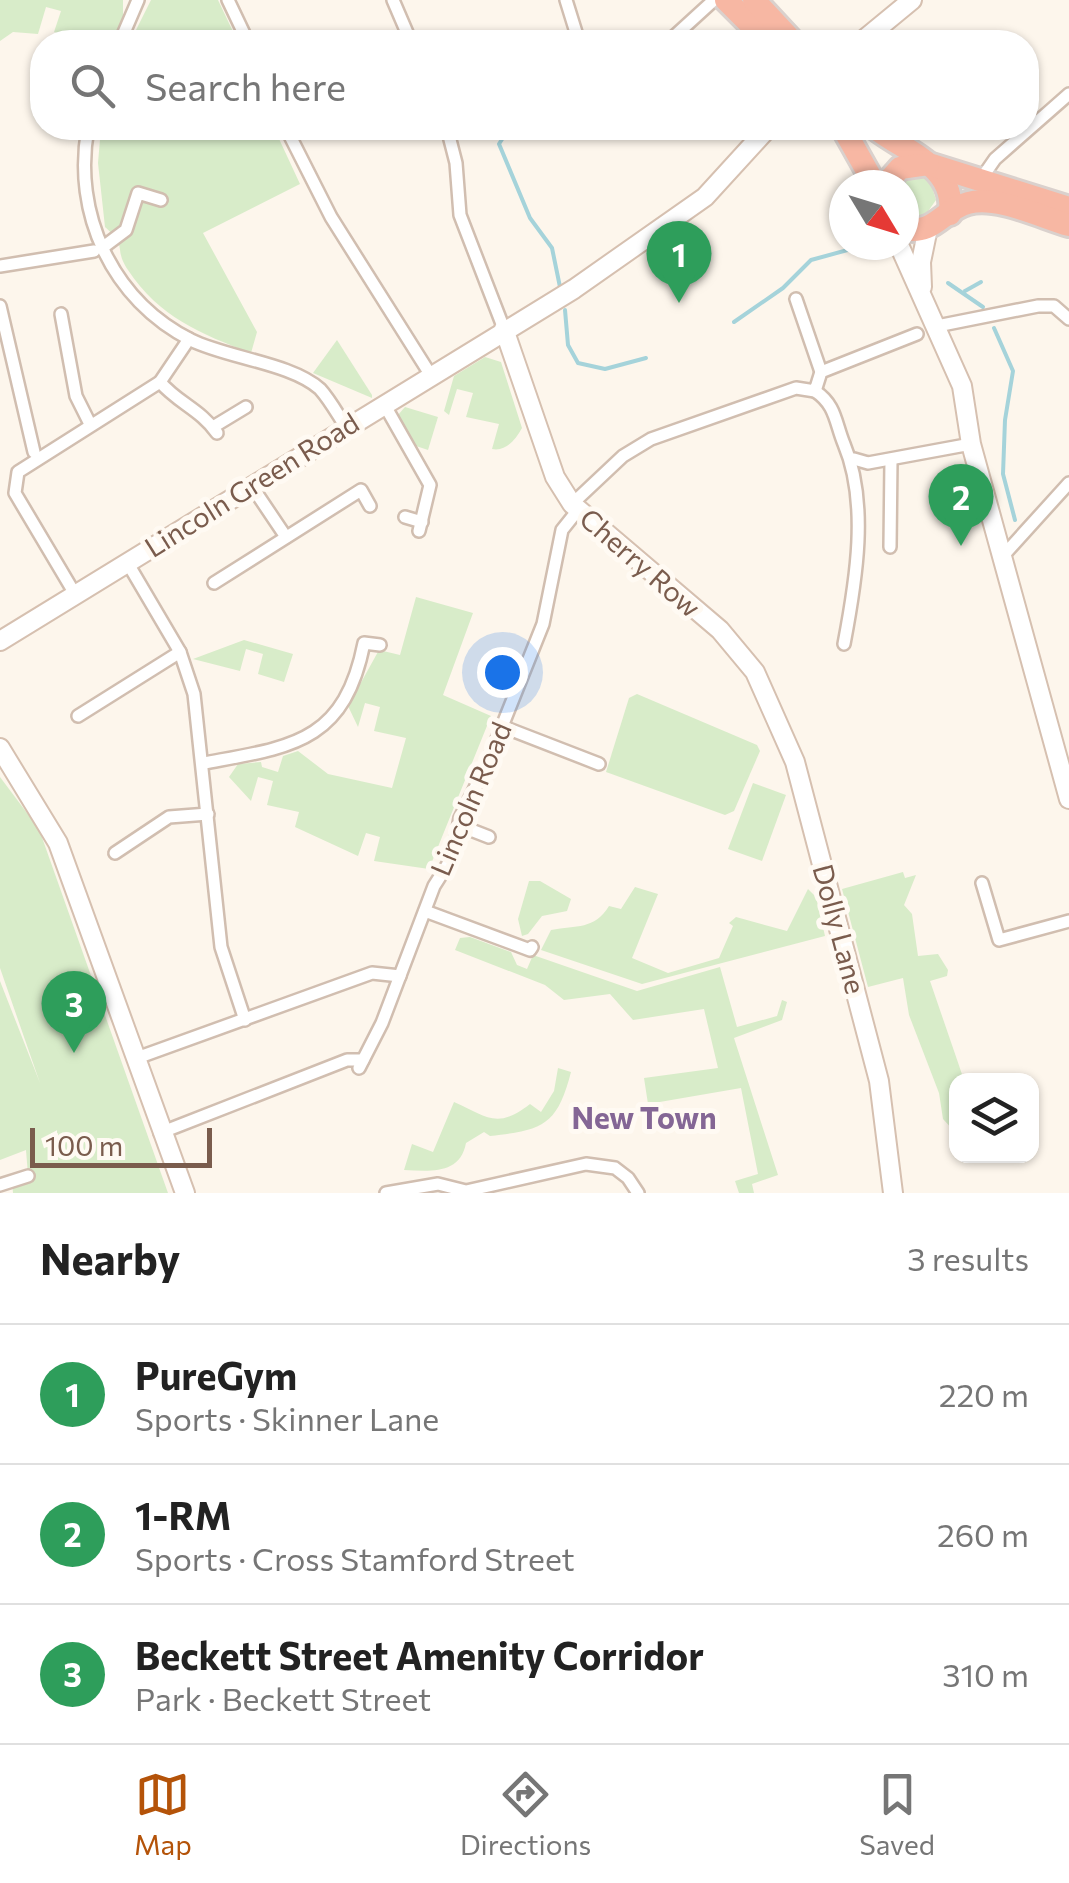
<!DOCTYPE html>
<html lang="en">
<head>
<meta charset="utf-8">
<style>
	:root { --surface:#fff; --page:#f2f2f2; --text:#222; --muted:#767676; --line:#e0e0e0; --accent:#b45309 }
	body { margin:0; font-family:Commissioner,sans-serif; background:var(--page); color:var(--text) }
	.controls { position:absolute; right:30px; bottom:30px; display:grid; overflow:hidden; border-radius:20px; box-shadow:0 2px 8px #0004 }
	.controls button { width:90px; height:90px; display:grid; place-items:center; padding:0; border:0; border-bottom:2px solid var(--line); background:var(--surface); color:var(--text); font:50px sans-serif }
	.compass { position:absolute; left:829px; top:170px; width:90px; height:90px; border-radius:50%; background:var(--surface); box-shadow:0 2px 8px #0004; rotate:128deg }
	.scale { position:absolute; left:30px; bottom:25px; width:182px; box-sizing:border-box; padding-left:10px; border:5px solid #7a5c4d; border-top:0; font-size:28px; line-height:35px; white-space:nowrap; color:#7a5c4d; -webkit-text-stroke:8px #fffaf3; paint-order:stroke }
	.you { position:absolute; left:502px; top:672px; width:35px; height:35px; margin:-25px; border:8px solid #fff; border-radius:50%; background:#1a73e8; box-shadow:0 0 0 15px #1a73e833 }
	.badge { display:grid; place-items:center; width:65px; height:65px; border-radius:50%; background:var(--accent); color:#fff; font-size:32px; font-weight:700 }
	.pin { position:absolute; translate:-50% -82px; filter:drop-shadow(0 2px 5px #0008) }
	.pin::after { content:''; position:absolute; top:52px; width:35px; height:30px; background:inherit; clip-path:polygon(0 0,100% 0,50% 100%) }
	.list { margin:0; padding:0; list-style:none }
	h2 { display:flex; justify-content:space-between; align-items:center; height:130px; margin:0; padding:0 40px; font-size:42px }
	h2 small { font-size:32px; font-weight:400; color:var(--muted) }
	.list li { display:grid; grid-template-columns:65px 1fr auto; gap:30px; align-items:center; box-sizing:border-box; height:140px; padding:0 40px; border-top:2px solid var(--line) }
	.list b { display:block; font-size:38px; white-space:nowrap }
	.list p { margin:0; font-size:32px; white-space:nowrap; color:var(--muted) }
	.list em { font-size:32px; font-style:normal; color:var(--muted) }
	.icon { flex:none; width:55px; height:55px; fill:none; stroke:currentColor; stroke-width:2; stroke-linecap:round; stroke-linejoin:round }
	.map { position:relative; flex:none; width:1069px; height:1193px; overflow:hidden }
	.search { position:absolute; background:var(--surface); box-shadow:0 2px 8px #0004; left:30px; right:30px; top:30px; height:110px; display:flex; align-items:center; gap:25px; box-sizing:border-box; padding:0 35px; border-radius:40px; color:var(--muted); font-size:38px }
	.sheet { height:550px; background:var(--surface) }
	nav { display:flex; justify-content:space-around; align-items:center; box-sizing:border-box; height:140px; border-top:2px solid var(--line); background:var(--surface); font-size:28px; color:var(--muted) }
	nav a { display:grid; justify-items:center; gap:5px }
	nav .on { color:var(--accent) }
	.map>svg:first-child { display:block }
</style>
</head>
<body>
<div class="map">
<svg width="1069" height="1193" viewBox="0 0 1069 1193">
	<rect width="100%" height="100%" fill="#fdf6ec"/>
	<g fill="#d8ecc9">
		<path d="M 0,0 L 123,0 L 123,16 L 112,42 L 85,42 L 54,32 L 61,11 L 46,7 L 38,34 L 13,32 L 0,41 Z"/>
		<path d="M 151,0 L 218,0 L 238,42 L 130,42 Z"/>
		<path d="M 101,128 L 274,128 L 300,184 L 203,233 L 257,332 L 251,353 C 201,334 159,317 128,270 C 113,248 129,248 105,227 L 98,163 Z"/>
		<path d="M 916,174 L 930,180 L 936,200 L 924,217 L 904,217 L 904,185 L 895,185 Z"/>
		<path d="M 337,340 L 372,395 L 372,398 L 313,373 Z"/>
		<path d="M 485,357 L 501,362 L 522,428 C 516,439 506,452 492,449 L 499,424 L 466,417 L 473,393 L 457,389 L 449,415 L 444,411 L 454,376 Z"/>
		<path d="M 405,407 L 438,417 L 428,450 L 416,446 L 398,415 Z"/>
		<path d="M 416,597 L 473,613 L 443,695 L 491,716 L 429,869 L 374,861 L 380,837 L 366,833 L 358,856 L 295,827 L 299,812 L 267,805 L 273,781 L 258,777 L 251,801 L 229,777 L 238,764 L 261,762 L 262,767 L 278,772 L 283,756 L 298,751 L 328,774 L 392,788 L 406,738 L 374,731 L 380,707 L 365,703 L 358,727 L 348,706 L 379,650 L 400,655 Z"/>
		<path d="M 244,640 L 293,654 L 284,682 L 258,674 L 263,654 L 246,649 L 240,671 L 193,659 Z"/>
		<path d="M 637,694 L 757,745 L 760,751 L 734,811 L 725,815 L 606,772 L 629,698 Z"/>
		<path d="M 0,777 L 39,829 L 168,1193 L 13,1193 L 12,1181 L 28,1175 L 26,1150 L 0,1160 L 0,981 L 40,1083 L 0,968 Z"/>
		<path d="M 753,783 L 786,795 L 762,861 L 728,849 Z"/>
		<path d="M 903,872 L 905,878 L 916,875 L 904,905 L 912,914 L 918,956 L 938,954 L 948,970 L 947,976 L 930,981 L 964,1080 L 956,1080 L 956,1133 L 943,1119 L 939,1093 L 909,1015 L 903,978 L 868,987 L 842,889 Z"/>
		<path d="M 529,881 L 540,881 L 571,899 L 567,911 L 542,916 L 528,934 L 522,936 L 518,919 Z"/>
		<path d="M 635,887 L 658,894 L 632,958 L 668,973 L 719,958 L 733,926 L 729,923 L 736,917 L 787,931 L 808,889 L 816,897 L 825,936 L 642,984 L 541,950 L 551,930 C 577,925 594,930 609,906 L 621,909 Z"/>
		<path d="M 470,937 L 511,952 L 517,965 L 527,969 L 533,955 L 637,991 L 720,967 L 737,1027 L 777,1016 L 782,1000 L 787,1002 L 782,1020 L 734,1038 L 778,1175 L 752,1184 L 754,1193 L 739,1193 L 735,1181 L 758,1174 L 741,1088 L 648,1104 L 644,1078 L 718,1068 L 704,1009 L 633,1020 L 610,994 L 564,1000 L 545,985 L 455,950 L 460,938 Z"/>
		<path d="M 558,1068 L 571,1072 C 557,1126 543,1130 490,1136 L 484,1132 L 466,1143 C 460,1175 430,1171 404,1170 L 412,1144 L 433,1152 L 454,1102 C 485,1115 496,1131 530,1104 L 541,1112 L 554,1091 Z"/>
	</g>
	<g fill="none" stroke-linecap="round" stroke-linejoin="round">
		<g stroke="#a5d3da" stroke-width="4">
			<path d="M 529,128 L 506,133 L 499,144 L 530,218 L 552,248 L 560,287"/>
			<path d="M 948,283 L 983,307"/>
			<path d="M 965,291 L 981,282"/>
			<path d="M 565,310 L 568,345 L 578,363 L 605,369 L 646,358"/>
			<path d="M 734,322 L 783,288 L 811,260 L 866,245"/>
			<path d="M 994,328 L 1013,371 L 1005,420 L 1003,474 L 1015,520"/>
		</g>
		<g stroke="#d1beb0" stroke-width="16">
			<g id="street">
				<path d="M 228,0 L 248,42"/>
				<path d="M 393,0 L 411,42"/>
				<path d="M 566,0 L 579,42"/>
				<path d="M 120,42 L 138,0"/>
				<path d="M 668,42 L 714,0"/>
				<path d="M 88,128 C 72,213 112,300 191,340 C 227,358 291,363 320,389 C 330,400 338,415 346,427"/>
				<path d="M 286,128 L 331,217 L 430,374"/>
				<path d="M 447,128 L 456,163 L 460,215 L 504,329"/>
				<path d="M 979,182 L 995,159 L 1069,94"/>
				<path d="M 102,248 L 126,230 L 138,193 L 161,200"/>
				<path d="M 0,266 L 94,251"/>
				<path d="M 796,299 L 821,372"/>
				<path d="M 0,306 L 34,452"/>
				<path d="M 61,314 L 76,396 L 90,424"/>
				<path d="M 937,326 L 1038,306 L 1054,306 L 1069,319"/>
				<path d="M 160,382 C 178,403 201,410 217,433"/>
				<path d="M 815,391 C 836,405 835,422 844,444 C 869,503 856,581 844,644"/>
				<path d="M 384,404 L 430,485 L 419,531"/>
				<path d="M 213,427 L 246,407"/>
				<path d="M 854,459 L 868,463 L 971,444"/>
				<path d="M 251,485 L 286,537"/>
				<path d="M 572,504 L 623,456 L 651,439 L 796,388 L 815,391 L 821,372 L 917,334"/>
				<path d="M 405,517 L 422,522"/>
				<path d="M 890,547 L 891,460"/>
				<path d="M 1002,557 L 1069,483"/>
				<path d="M 127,562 L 180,652 L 194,694 L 221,947 L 245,1020"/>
				<path d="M 214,583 L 361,490 L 370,506"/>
				<path d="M 75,594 L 15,493 L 18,472 L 160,382 L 189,339"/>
				<path d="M 78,716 L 180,652"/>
				<path d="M 501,726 L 599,764"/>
				<path d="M 204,763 C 290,747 344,744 364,643 L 380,645"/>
				<path d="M 471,830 L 489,837"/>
				<path d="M 115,853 L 169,817 L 208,814"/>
				<path d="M 982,883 L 999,940 L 1069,921"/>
				<path d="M 425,911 L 530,950 L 532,947"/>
				<path d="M 134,1059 L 372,973 L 400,976"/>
				<path d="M 359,1068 L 382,1023 L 434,886 L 453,856 L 460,818 L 487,764 L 543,624 L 562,530 L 578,510"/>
				<path d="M 160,1133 L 347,1060 L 363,1060"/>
				<path d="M 0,1185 L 28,1176"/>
				<path d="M 386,1193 L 438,1184 L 466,1191 L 586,1164 L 615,1168 L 628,1178 L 638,1193"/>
			</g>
		</g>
		<g stroke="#d6c0b0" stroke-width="22">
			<g id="secondary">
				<path d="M 861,42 L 912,0"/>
				<path d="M 899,245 L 962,386 L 971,444 L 1069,799"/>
				<path d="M 922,287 L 921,262 L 928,228"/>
				<path d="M 504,329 L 555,477 L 572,504 L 720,630 L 755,672 L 795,762 L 879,1081 L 893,1193"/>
				<path d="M 0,641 L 574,289 L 705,197 L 768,128"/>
				<path d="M 0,748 L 58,843 L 185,1193"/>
			</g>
		</g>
		<g stroke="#dad1cd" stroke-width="28">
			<g id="highway">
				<path d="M 726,0 L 768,42"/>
				<path d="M 754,0 L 793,42"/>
				<path d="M 843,128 L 875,185"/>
				<path d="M 875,128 C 907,153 956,166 950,214"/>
				<path d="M 932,165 L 1069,208"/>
				<path d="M 885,185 L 900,168 L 928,164"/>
				<path d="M 904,229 C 935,235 942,210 968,203 C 997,195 1041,217 1069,225"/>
			</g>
		</g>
		<use href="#street" stroke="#fff" stroke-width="11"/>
		<use href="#secondary" stroke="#fff" stroke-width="18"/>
		<use href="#highway" stroke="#f7b7a3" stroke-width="22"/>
	</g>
	<g text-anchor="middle" stroke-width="10" stroke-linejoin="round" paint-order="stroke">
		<g font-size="28" fill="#7a5c4d" stroke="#fffaf3">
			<text transform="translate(252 485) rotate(-32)" y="10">Lincoln Green Road</text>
			<text transform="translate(640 563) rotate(41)" y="10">Cherry Row</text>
			<text transform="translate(471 799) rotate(-67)" y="10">Lincoln Road</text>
			<text transform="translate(839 929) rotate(75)" y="10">Dolly Lane</text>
		</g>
		<g font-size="30" font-weight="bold" fill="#846695" stroke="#fffaf3">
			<text x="644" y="1129">New Town</text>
		</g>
	</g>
</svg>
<div class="controls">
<button><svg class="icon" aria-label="layers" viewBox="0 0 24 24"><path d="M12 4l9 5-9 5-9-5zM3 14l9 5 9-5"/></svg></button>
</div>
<svg class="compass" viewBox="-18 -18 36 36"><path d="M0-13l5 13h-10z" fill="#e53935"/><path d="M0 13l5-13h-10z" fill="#767676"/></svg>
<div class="scale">100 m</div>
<div class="you"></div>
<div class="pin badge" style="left:679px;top:303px;background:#2e9e5b">1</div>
<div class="pin badge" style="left:961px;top:546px;background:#2e9e5b">2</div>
<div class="pin badge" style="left:74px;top:1053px;background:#2e9e5b">3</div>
<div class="search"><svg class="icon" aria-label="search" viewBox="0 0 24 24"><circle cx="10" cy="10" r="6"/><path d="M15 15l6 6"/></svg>Search here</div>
</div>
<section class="sheet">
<h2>Nearby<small>3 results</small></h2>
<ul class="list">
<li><span class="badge" style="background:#2e9e5b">1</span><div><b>PureGym</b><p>Sports · Skinner Lane</p></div><em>220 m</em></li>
<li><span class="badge" style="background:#2e9e5b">2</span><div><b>1-RM</b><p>Sports · Cross Stamford Street</p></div><em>260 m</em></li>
<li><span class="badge" style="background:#2e9e5b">3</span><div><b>Beckett Street Amenity Corridor</b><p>Park · Beckett Street</p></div><em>310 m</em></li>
</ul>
</section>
<nav>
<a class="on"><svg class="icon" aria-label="map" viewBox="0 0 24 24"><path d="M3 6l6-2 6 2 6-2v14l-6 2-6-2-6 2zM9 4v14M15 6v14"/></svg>Map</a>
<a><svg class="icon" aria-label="directions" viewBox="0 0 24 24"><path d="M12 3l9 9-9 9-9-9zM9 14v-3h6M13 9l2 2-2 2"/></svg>Directions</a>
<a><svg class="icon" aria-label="saved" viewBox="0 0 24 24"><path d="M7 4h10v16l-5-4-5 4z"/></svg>Saved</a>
</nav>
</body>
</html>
